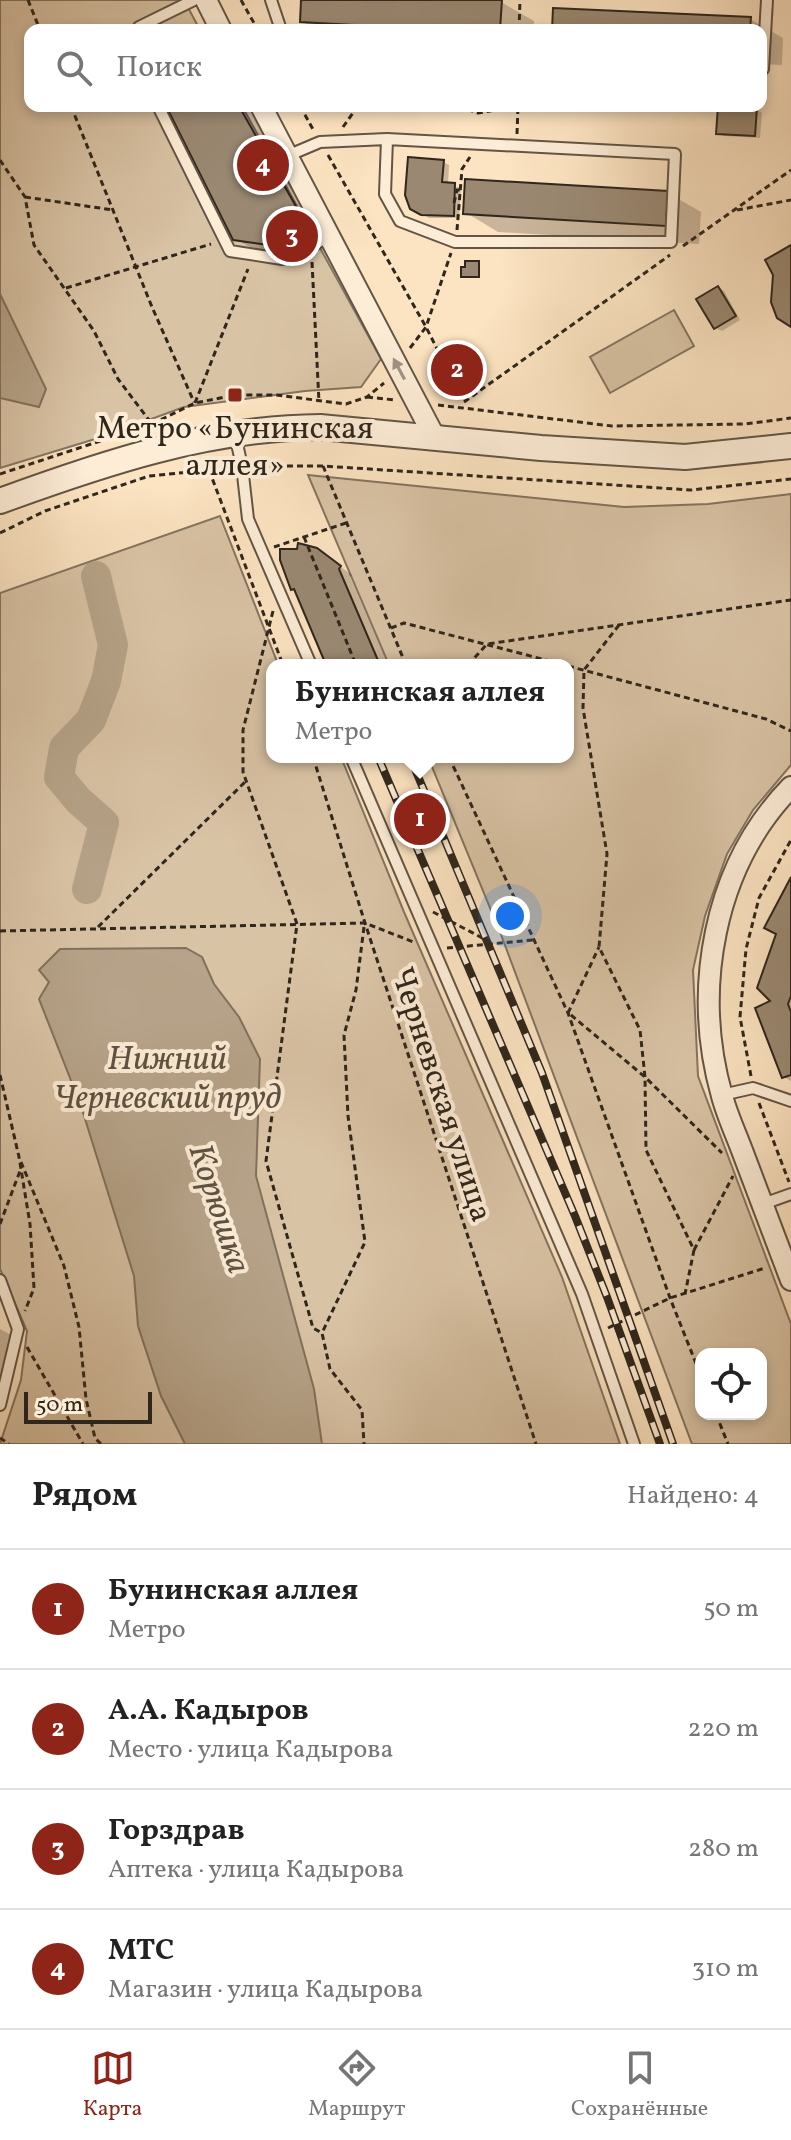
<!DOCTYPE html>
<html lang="ru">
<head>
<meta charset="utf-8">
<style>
	:root { --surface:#fff; --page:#f6f6f6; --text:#222; --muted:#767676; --line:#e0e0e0; --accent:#8f2418 }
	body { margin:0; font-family:Vollkorn,serif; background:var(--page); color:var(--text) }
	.controls { position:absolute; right:24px; bottom:24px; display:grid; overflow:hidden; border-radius:16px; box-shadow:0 4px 12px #0003 }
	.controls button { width:72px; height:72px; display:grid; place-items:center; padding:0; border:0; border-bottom:2px solid var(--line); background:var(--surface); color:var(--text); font:40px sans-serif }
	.scale { position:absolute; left:24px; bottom:20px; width:128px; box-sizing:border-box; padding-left:8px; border:4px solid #2f261c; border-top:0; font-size:22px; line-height:28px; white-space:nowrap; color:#2f261c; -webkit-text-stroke:6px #fdedd7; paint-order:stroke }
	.you { position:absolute; left:510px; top:916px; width:28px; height:28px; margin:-20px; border:6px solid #fff; border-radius:50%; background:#1a73e8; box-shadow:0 0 0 12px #1a73e833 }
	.badge { display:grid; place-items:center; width:52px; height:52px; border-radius:50%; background:var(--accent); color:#fff; font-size:26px; font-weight:700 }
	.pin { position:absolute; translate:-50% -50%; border:4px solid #fff; box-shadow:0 2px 8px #0006 }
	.popup { position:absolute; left:266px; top:659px; width:308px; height:104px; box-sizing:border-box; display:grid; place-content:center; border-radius:16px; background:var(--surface); filter:drop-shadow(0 2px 6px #0005); font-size:26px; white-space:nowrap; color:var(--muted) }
	.popup b { font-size:30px; color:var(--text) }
	.popup::after { content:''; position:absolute; left:50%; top:100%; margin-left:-16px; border:16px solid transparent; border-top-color:var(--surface) }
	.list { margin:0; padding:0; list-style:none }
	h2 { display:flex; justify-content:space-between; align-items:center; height:104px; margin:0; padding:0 32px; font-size:34px }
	h2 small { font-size:26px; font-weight:400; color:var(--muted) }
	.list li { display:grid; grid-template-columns:52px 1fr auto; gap:24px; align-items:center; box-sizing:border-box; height:120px; padding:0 32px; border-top:2px solid var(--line) }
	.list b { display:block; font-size:30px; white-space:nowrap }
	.list p { margin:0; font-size:26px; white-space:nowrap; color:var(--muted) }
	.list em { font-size:26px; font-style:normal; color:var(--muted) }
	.icon { flex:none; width:44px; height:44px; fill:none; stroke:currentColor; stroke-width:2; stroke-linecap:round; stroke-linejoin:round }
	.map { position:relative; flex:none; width:791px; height:1444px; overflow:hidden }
	.search { position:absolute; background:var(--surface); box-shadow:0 4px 12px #0003; left:24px; right:24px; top:24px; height:88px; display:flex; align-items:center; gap:20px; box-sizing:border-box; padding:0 28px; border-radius:16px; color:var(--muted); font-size:30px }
	.sheet { height:584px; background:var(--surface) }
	nav { display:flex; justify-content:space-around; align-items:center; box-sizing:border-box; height:112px; border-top:2px solid var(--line); background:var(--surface); font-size:22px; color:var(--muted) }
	nav a { display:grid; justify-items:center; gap:4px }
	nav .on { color:var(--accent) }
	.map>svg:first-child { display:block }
</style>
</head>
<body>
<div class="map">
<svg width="791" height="1444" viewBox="0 0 791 1444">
	<rect width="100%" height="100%" fill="#fce3c1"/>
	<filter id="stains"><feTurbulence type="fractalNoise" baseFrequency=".0025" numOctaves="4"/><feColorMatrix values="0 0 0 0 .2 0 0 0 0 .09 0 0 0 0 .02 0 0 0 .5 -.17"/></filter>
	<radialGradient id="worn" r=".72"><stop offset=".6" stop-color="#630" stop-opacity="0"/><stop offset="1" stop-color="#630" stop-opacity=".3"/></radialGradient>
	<g fill="#d9c3a5" stroke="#847460" stroke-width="2" fill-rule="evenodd">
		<path d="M 0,0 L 184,0 L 200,30 L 30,30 L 30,106 L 242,106 L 381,359 L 361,387 L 305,391 L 184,407 L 105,436 L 0,468 Z"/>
		<path d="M 674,310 L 694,346 L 610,393 L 590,357 Z"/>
		<path d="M 308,475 L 624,507 L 708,504 L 791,494 L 791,765 L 753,810 L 727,854 L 705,916 L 693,970 L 698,1076 L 791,1324 L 791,1444 L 692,1444 L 500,932 L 428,757 L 568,757 L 568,665 L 389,665 ZM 761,1354 L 761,1414 L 701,1414 L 701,1354 Z"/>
		<path d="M 220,516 L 278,664 L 284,665 L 272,665 L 272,757 L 341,757 L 404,912 L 562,1277 L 620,1444 L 0,1444 L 21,1380 L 27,1331 L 0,1269 L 0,593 Z"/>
	</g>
	<g fill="#b6a389" stroke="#80715d" stroke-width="2">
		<path d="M 0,294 L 46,389 L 39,407 L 0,398 Z"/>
		<path d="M 186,948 L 202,957 L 214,984 L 239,1017 L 260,1059 L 256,1176 L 314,1389 L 322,1444 L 185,1444 L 161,1396 L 138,1326 L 134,1276 L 81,1106 L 39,999 L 49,982 L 39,970 L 60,949 Z"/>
	</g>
	<g fill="#0003">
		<path d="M 303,0 L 501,2 L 534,21 L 534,30 L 317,30 L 302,21 Z"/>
		<path d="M 750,19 L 783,38 L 782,65 L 761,64 L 761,30 L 554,30 Z"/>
		<path d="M 168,106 L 250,106 L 319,229 L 319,241 L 302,256 L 253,249 L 234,238 Z"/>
		<path d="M 756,109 L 762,113 L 760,138 L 724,136 L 718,133 Z"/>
		<path d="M 443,162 L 449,165 L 448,185 L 461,188 L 459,218 L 429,218 L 412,208 Z"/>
		<path d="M 668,193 L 701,212 L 699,244 L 498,232 L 465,212 Z"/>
		<path d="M 718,288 L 724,291 L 740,320 L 722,331 L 716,328 Z"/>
		<path d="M 317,550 L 352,575 L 350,577 L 388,665 L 329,665 L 297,591 L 292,588 L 299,551 Z"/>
		<path d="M 791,881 L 791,1081 L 784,1077 L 774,1002 L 779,934 Z"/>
		<path d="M 0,1329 L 11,1335 L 4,1407 L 0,1406 Z"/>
	</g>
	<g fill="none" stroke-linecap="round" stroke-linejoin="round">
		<path stroke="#b6a389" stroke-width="30" d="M 87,889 L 104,823 L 78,800 L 59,777 L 64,748 L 91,720 L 106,681 L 113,645 L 96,576"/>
	</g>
	<g fill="#9a8872" stroke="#2f261c" stroke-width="2">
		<path d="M 301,0 L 502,0 L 500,30 L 444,30 L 300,22 Z"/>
		<path d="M 553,8 L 751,17 L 750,30 L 552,30 Z"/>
		<path d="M 166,106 L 239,106 L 302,217 L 302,230 L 298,239 L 283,247 L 233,240 Z"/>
		<path d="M 718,106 L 757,107 L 755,136 L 716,134 Z"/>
		<path d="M 408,157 L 444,160 L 442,182 L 455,183 L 454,216 L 421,215 L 410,209 L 405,195 Z"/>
		<path d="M 465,179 L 668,191 L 666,226 L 463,214 Z"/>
		<path d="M 791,245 L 791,327 L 777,318 L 771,302 L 773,275 L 765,260 Z"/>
		<path d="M 465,261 L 479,261 L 479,277 L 461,277 L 461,267 L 465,267 Z"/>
		<path d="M 718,286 L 736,316 L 714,329 L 696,299 Z"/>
		<path d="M 298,543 L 317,548 L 341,566 L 339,569 L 380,665 L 326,665 L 294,589 L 291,590 L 280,560 L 280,549 L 297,549 Z"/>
		<path d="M 791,877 L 791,996 L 788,1004 L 791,1012 L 791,1075 L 782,1078 L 755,1008 L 770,1001 L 757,988 L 776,934 L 764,928 Z"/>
	</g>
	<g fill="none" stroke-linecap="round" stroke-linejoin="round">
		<g stroke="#625545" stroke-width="14">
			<g id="service">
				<path d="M 271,0 L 281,30"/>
				<path d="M 139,30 L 139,27 L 194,0"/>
				<path d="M 761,68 L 763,69 L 767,0"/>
				<path d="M 158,106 L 230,251 L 282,259 L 304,252 L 329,235"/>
				<path d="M 287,156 L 320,142 L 387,139 L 675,154 L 671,242 L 455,242 L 400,221 L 385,194 L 387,139"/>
				<path d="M 235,435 L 242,466 L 248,519 L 311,665"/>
				<path d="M 351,757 L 582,1294 L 634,1444"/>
				<path d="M 722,1095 L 753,1088 L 791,1101"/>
				<path d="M 763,1204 L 791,1194"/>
				<path d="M 0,1280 L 18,1329 L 0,1405"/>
			</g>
		</g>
		<g stroke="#625545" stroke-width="24">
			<g id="minor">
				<path d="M 206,0 L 221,30"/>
				<path d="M 261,106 L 435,438"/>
				<path d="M 791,787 C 713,867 692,990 722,1096 C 727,1115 736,1134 743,1153 C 759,1195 775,1238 791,1280"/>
			</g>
		</g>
		<g stroke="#625545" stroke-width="28">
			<path id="tertiary" d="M 0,501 C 104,463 208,428 320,427 L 541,448 L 685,457 L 791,446"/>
		</g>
		<g stroke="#2f261c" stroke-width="3" stroke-dasharray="6 4" stroke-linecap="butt">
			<path d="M 28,0 L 40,30"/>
			<path d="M 241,0 L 258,30"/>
			<path d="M 519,30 L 520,0"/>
			<path d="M 71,106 L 152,307 L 194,402"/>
			<path d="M 300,106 L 314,131"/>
			<path d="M 458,106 L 478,113 L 520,106"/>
			<path d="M 343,127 L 358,106"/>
			<path d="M 517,134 L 518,106"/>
			<path d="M 328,155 L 426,327 L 463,400"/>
			<path d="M 0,160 L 25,197 L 34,245 L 94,331 L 118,379 L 152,424"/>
			<path d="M 25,197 L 113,210"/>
			<path d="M 454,203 L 457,190 L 461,190"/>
			<path d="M 737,210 L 791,200"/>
			<path d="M 457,230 L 462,169 L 470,157"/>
			<path d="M 683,246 L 791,170"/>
			<path d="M 312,262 L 319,402"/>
			<path d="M 66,288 L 211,244"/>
			<path d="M 410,348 L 426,327 L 451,253"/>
			<path d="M 367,397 L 395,400"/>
			<path d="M 464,402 L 670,255"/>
			<path d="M 195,403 L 248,269"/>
			<path d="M 438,405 L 612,426 L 745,424 L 791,418"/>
			<path d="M 257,466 L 323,466 L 691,490 L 791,479"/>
			<path d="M 323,466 L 406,665"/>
			<path d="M 209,470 L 283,665"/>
			<path d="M 0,474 L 152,424 L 195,403 L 235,395 L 276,395 L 346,404 L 367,397 L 384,383"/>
			<path d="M 0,533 L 45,511 L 149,476 L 229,468"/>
			<path d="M 304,537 L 356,665"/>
			<path d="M 274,547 L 346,523"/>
			<path d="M 273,611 L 243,730 L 243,772 L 297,924 L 266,1161 L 313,1328 L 322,1333"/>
			<path d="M 619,625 L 584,670 L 583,708 L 607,854 L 599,947 L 640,1030 L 645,1077 L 646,1150 L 694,1250 L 685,1294"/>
			<path d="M 391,628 L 404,623 L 565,665"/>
			<path d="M 468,665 L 487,644 L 791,600"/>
			<path d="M 568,666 L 766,719 L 791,731"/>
			<path d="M 313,757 L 365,923 L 536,1444"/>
			<path d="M 449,757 L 568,1013 L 670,1298 L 701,1376"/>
			<path d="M 433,912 L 490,942"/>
			<path d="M 98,927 L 246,781"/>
			<path d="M 364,927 L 356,990 L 344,1035 L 348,1116 L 365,1242 L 322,1333 L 330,1369 L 362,1410 L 364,1444"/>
			<path d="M 0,931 L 365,923 L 416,943"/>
			<path d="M 447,948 L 533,940"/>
			<path d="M 568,1013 L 599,947"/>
			<path d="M 571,1015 L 645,1077 L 722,1153"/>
			<path d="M 0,1075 L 19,1157 L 30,1224 L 34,1288 L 25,1311"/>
			<path d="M 751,1076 L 740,1017 L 746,949 L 759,898 L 791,840"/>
			<path d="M 759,1103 L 789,1182"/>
			<path d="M 21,1162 L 64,1266 L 79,1327 L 86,1399 L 95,1438 L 101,1444"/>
			<path d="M 0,1224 L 20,1171"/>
			<path d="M 694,1250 L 733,1176"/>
			<path d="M 608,1328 L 670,1298 L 765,1268"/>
			<path d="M 27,1347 L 83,1444"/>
			<path d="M 716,1414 L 728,1444"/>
			<path d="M 0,1438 L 9,1444"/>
		</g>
		<use href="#service" stroke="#fdedd7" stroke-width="10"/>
		<use href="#minor" stroke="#fdedd7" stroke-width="20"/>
		<use href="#tertiary" stroke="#fdedd7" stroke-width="24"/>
		<g stroke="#2f261c" stroke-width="8">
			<g id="rail">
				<path d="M 378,757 L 575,1216 L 607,1297 L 660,1444"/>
				<path d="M 410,757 L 542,1073 L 673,1444"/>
			</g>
		</g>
		<use href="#rail" stroke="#fdedd7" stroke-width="5" stroke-dasharray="15" stroke-linecap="butt"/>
	</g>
	<defs><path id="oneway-solid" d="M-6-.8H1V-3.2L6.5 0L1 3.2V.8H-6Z" transform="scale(2)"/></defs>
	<use fill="#a09383" href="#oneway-solid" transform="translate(399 369) rotate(-118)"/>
	<rect fill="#8f2418" stroke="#fdedd7" stroke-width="3" x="227" y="387" width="16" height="16" rx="4"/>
	<g text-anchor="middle" stroke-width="8" stroke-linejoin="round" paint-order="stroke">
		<g font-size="32" fill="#2f261c" stroke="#fdedd7">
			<text x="235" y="438">Метро «Бунинская<tspan x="235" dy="37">аллея»</tspan></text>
		</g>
		<g font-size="32" fill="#2f261c" stroke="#fdedd7">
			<text transform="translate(443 1094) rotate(72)" y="11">Черневская улица</text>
		</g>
		<g font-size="34" font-style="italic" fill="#5e5242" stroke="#fdedd7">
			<text x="167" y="1069">Нижний<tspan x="167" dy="39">Черневский пруд</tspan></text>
			<text transform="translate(221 1208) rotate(72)" y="12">Корюшка</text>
		</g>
	</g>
	<rect width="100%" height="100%" filter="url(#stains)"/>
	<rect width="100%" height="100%" fill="url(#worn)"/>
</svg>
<div class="controls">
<button><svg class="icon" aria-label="locate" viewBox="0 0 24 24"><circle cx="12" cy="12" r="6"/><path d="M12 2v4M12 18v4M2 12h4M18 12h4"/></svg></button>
</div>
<div class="scale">50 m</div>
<div class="you"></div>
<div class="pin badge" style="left:420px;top:819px">1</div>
<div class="popup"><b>Бунинская аллея</b>Метро</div>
<div class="pin badge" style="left:457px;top:370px">2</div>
<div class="pin badge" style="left:292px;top:236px">3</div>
<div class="pin badge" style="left:263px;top:165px">4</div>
<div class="search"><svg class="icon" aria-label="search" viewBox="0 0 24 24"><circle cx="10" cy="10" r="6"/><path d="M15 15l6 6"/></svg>Поиск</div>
</div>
<section class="sheet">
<h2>Рядом<small>Найдено: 4</small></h2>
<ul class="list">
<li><span class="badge">1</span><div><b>Бунинская аллея</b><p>Метро</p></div><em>50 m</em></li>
<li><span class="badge">2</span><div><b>А.А. Кадыров</b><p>Место · улица Кадырова</p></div><em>220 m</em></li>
<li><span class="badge">3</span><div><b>Горздрав</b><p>Аптека · улица Кадырова</p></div><em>280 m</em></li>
<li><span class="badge">4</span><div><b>МТС</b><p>Магазин · улица Кадырова</p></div><em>310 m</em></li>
</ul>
</section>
<nav>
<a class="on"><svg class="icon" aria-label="map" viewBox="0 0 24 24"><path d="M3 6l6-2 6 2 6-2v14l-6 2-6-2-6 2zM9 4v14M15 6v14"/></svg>Карта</a>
<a><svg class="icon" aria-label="directions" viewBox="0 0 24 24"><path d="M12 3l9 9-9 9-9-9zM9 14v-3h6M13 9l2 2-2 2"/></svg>Маршрут</a>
<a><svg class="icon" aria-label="saved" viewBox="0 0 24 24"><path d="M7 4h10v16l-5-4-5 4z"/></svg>Сохранённые</a>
</nav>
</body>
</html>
